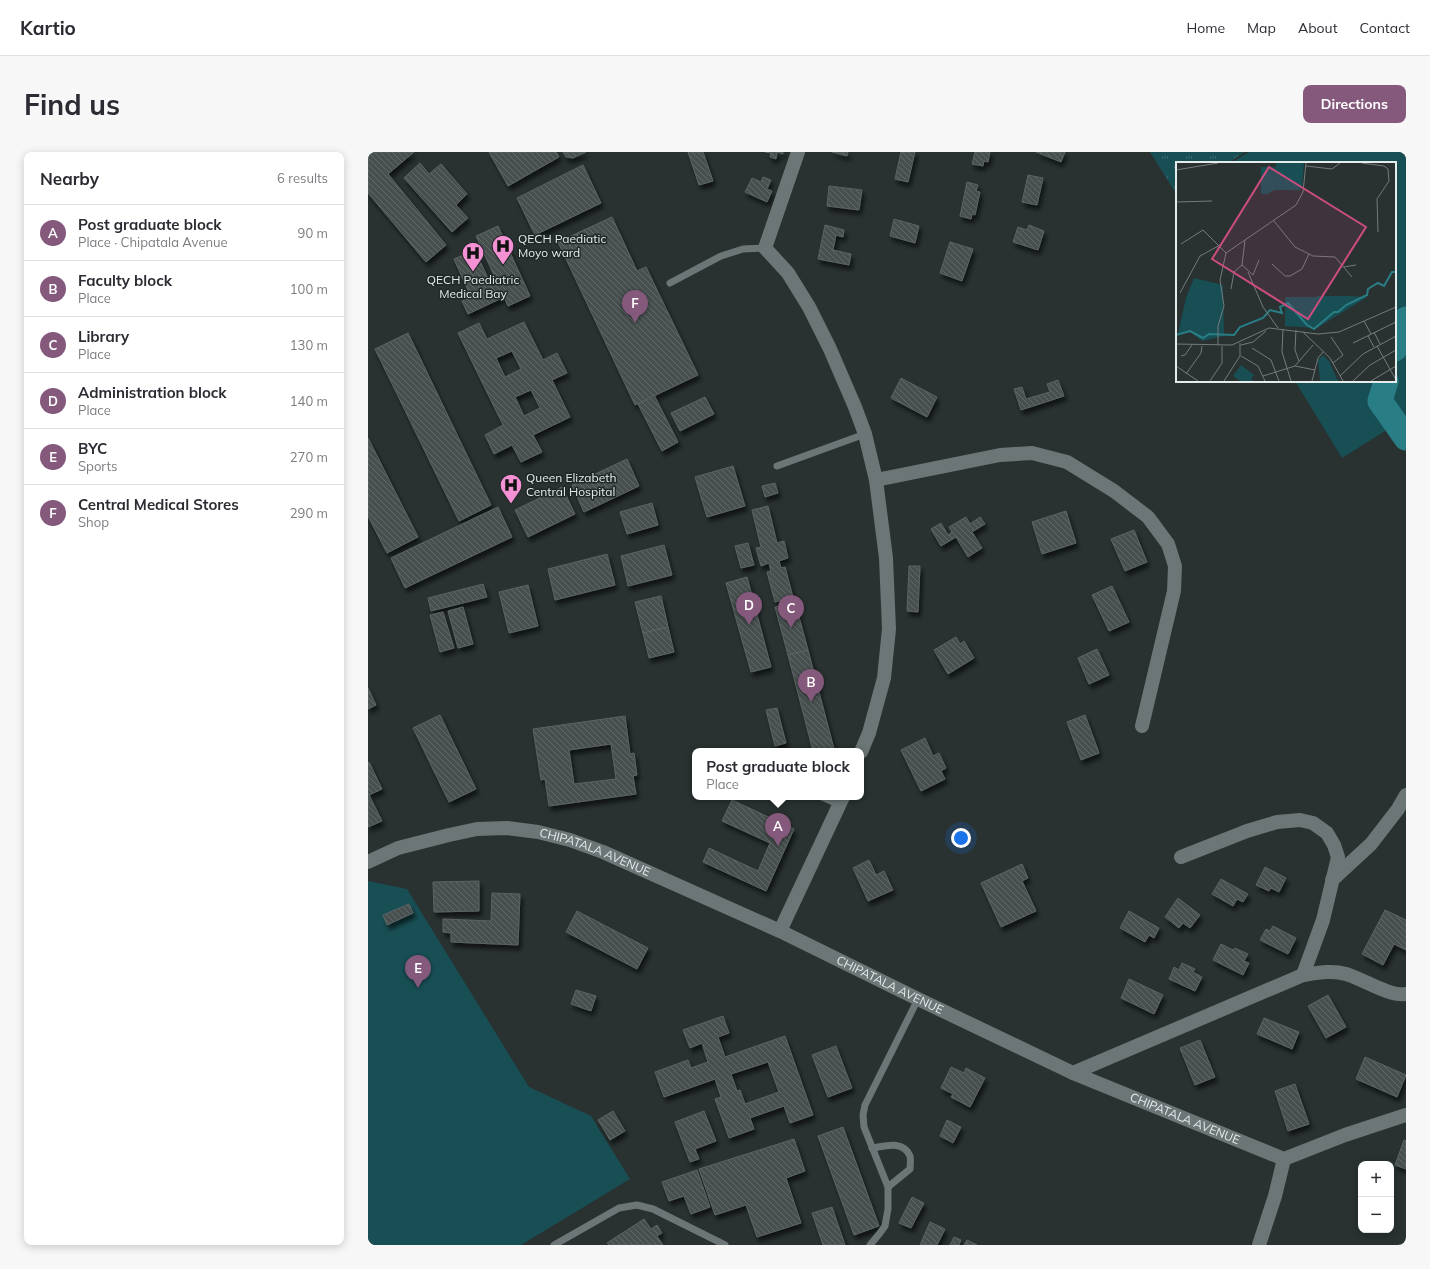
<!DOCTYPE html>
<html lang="en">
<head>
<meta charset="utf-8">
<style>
	:root { --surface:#fff; --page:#f7f7f7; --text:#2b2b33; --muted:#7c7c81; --line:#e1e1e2; --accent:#85597b }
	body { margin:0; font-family:Mulish,sans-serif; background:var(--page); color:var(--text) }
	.controls { position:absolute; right:12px; bottom:12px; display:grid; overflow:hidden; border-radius:8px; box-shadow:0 2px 10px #0003 }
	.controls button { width:36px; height:36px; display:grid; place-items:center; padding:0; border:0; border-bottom:1px solid var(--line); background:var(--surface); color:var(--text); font:20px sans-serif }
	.you { position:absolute; left:593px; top:686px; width:14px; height:14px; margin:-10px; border:3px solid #fff; border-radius:50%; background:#1a73e8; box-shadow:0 0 0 6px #1a73e833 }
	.badge { display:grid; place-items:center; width:26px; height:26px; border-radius:50%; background:var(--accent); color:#fff; font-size:13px; font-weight:700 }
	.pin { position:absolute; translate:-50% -33px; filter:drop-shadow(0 1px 2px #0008) }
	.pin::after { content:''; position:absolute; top:21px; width:14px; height:12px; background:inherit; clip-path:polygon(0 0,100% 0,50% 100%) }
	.popup { position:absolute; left:324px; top:596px; width:172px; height:52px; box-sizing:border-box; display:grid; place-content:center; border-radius:8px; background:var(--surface); filter:drop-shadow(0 1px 3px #0005); font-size:13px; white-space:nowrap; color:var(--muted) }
	.popup b { font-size:15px; color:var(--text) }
	.popup::after { content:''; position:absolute; left:50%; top:100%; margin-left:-8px; border:8px solid transparent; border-top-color:var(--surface) }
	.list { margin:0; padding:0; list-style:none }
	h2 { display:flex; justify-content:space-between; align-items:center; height:52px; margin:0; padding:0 16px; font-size:17px }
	h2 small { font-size:13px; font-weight:400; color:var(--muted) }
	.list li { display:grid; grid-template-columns:26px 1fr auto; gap:12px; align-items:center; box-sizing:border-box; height:56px; padding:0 16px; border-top:1px solid var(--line) }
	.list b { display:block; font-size:15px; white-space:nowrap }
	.list p { margin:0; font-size:13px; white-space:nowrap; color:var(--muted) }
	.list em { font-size:13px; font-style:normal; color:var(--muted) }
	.map { position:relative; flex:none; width:1038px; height:1093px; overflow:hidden; border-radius:8px }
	header { display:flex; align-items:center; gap:24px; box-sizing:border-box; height:56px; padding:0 20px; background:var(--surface); border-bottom:1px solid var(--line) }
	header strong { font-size:19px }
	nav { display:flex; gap:22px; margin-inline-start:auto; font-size:14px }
	.intro { display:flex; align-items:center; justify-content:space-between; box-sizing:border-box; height:96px; padding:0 24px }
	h1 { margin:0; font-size:28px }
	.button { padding:10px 18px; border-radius:8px; background:var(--accent); color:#fff; font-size:14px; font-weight:700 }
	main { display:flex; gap:24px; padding:0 24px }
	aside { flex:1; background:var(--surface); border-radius:8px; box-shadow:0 2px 10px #0003 }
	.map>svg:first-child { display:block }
</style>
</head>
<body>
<header>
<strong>Kartio</strong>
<nav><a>Home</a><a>Map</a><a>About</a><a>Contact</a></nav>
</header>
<div class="intro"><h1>Find us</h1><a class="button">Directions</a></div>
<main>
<aside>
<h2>Nearby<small>6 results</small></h2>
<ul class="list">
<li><span class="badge">A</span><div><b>Post graduate block</b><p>Place · Chipatala Avenue</p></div><em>90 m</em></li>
<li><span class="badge">B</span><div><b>Faculty block</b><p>Place</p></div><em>100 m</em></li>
<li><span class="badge">C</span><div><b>Library</b><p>Place</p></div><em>130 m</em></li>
<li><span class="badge">D</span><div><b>Administration block</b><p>Place</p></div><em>140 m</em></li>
<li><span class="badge">E</span><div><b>BYC</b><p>Sports</p></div><em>270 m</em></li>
<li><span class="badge">F</span><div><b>Central Medical Stores</b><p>Shop</p></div><em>290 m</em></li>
</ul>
</aside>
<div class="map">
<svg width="1038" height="1093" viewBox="0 0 1038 1093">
	<defs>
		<pattern id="grass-tufts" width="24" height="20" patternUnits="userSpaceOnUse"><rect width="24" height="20" fill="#184f55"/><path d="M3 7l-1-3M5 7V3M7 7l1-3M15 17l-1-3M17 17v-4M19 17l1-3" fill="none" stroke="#3a686e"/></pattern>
		<pattern id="building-back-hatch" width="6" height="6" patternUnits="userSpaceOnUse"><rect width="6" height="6" fill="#474f50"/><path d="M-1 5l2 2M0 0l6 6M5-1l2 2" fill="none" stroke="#626869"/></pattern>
		<filter id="shadow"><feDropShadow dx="2.5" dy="4.5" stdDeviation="2" flood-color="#0009"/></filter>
	</defs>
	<rect width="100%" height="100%" fill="#293131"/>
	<path fill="url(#grass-tufts)" d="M 782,0 L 877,0 L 860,11 L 809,11 L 809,43 Z"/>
	<g fill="#184f55">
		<path d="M 881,0 L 1038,0 L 1038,266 L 974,306 L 927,229 L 1027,229 L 1027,11 L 863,11 Z"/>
		<path d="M 0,729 L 39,737 L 161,935 L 223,964 L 262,1027 L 153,1093 L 0,1093 Z"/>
	</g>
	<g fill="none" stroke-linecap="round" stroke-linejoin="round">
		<g stroke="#297e86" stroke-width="25">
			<path d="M 1027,197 L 1038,167"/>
			<path d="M 1018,229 L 1012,249 L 1038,286"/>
		</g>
	</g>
	<g fill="url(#building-back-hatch)" stroke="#5b6364" fill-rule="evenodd" filter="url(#shadow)">
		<path d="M 0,0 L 46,0 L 20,22 L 78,93 L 58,110 L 0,41 Z"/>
		<path d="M 121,0 L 188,0 L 191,5 L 140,34 Z"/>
		<path d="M 195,0 L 218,0 L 205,6 L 198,5 Z"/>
		<path d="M 320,0 L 335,0 L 345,29 L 331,33 Z"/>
		<path d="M 397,0 L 415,0 L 415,2 L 409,0 L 408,7 L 402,5 L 403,1 Z"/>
		<path d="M 464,0 L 480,0 L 479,4 Z"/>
		<path d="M 533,0 L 547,0 L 540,30 L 527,27 Z"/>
		<path d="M 607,0 L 622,0 L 620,10 L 616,9 L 615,14 L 604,12 Z"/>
		<path d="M 668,0 L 697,0 L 693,10 Z"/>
		<path d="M 52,11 L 61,22 L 73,12 L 99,42 L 88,53 L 100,66 L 84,80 L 36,26 Z"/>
		<path d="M 215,13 L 233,51 L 167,83 L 149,46 Z"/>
		<path d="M 660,23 L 675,26 L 669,53 L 654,50 Z"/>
		<path d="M 395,25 L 403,28 L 399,37 L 404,39 L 399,50 L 377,40 L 384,26 L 393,30 Z"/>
		<path d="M 599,30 L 610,33 L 608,39 L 612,40 L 607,63 L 604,62 L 603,67 L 592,64 Z"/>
		<path d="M 461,34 L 494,38 L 491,58 L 459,54 Z"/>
		<path d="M 244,65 L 269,119 L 278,115 L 330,223 L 267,253 L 190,90 Z"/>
		<path d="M 526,67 L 551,74 L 547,91 L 522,84 Z"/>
		<path d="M 457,73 L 476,78 L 475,85 L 468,83 L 465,98 L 483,102 L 481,113 L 450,107 Z"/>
		<path d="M 661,73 L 676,79 L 670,98 L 645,90 L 650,75 L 659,78 Z"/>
		<path d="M 130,74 L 162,144 L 140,154 L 136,145 L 100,162 L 94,149 L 103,145 L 86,107 L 107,98 L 124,135 L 130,132 L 108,84 Z"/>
		<path d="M 582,90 L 605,97 L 594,129 L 572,121 Z"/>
		<path d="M 156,170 L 175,208 L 189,201 L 199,221 L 184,228 L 202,265 L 165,283 L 174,300 L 153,310 L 144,293 L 126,302 L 117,283 L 135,273 L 90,181 L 111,171 L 119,187 ZM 144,199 L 153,217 L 137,225 L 128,206 ZM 163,238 L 172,256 L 156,264 L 147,245 Z"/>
		<path d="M 40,181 L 123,353 L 91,369 L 7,197 Z"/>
		<path d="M 533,226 L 569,245 L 559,265 L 523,246 Z"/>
		<path d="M 690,228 L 696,244 L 653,258 L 646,237 L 654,235 L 658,247 L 682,240 L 679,232 Z"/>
		<path d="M 286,243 L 310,290 L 294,299 L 270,252 Z"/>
		<path d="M 337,245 L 346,262 L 312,279 L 303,261 Z"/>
		<path d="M 0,286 L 50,385 L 19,401 L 0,364 Z"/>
		<path d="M 259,307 L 271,334 L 216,360 L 204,333 Z"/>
		<path d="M 365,314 L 377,354 L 339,365 L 327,325 Z"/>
		<path d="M 407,331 L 410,341 L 397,345 L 394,334 Z"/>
		<path d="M 194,335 L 207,362 L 160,385 L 147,358 Z"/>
		<path d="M 284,351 L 290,373 L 259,382 L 252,360 Z"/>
		<path d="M 400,354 L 409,391 L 416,389 L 420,406 L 411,409 L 413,416 L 417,415 L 425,445 L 407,450 L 399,420 L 403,419 L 401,411 L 393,414 L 388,396 L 393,395 L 384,358 Z"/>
		<path d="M 130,355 L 144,385 L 37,436 L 23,406 Z"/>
		<path d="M 698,359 L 708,391 L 674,402 L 664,370 Z"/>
		<path d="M 598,365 L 602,372 L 612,365 L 617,372 L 604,380 L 614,396 L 600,405 L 588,385 L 573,394 L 563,377 L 573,371 L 580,383 L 584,380 L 581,375 Z"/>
		<path d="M 766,378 L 779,410 L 757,419 L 743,387 Z"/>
		<path d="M 380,391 L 386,413 L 373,416 L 367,394 Z"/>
		<path d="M 296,393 L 304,423 L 260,434 L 253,404 Z"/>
		<path d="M 239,402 L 247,433 L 187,448 L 180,417 Z"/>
		<path d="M 541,414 L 552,414 L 550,460 L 539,459 Z"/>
		<path d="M 379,425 L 403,515 L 383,520 L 358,431 Z"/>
		<path d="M 115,432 L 119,445 L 63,459 L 60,446 Z"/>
		<path d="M 160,433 L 170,474 L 141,481 L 131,440 Z"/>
		<path d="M 744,434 L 761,470 L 741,479 L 724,443 Z"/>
		<path d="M 293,444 L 300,475 L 275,481 L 267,450 Z"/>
		<path d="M 427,450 L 440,498 L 420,503 L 407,455 Z"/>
		<path d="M 95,455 L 105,492 L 90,496 L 80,459 Z"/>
		<path d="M 75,460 L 86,496 L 72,500 L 62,463 Z"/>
		<path d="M 300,475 L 306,500 L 281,506 L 275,481 Z"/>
		<path d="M 588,485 L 592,492 L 596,489 L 606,506 L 580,522 L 566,498 Z"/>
		<path d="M 729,497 L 741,523 L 721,532 L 710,506 Z"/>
		<path d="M 440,498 L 466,597 L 459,599 L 445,599 L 420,503 Z"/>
		<path d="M 0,536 L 8,553 L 0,557 Z"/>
		<path d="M 409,556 L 418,591 L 407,594 L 398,558 Z"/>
		<path d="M 72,563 L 108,637 L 81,650 L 45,576 Z"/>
		<path d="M 717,563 L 731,601 L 713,608 L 699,570 Z"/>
		<path d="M 257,564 L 262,602 L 266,601 L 269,623 L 265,624 L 268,642 L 181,654 L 177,627 L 173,628 L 165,577 ZM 243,592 L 248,627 L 206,632 L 201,598 Z"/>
		<path d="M 557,586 L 565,604 L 571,601 L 578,616 L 573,619 L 577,627 L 553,639 L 533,598 Z"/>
		<path d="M 1,610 L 14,637 L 1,643 L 14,669 L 0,675 L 0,611 Z"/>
		<path d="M 364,648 L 426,677 L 398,739 L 335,710 L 341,696 L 390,719 L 402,691 L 354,669 Z"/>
		<path d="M 501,708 L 508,723 L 516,719 L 525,738 L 500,749 L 485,716 Z"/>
		<path d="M 654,712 L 660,726 L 654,729 L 668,759 L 633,775 L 613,731 Z"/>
		<path d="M 897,715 L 918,726 L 911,740 L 903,736 L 901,739 L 888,733 Z"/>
		<path d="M 853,727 L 880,742 L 875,750 L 869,747 L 865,754 L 844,742 Z"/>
		<path d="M 111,729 L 111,759 L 66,760 L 65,730 Z"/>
		<path d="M 124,741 L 152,742 L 150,793 L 83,790 L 83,781 L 75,780 L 75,767 L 123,769 Z"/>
		<path d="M 810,746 L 832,763 L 822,776 L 815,771 L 811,776 L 797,765 Z"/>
		<path d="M 41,752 L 45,761 L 19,773 L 15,763 Z"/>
		<path d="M 1017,758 L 1038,768 L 1038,798 L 1026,792 L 1015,813 L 994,802 Z"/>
		<path d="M 209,759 L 280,796 L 269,817 L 198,780 Z"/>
		<path d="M 761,759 L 791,776 L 786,786 L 781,783 L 777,790 L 752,776 Z"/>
		<path d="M 905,774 L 928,786 L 920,802 L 892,788 L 898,777 L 902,779 Z"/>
		<path d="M 853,792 L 865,798 L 867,796 L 880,802 L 876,809 L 881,811 L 875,823 L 845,808 Z"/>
		<path d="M 814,811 L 827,817 L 825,820 L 834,825 L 827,839 L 801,827 L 806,815 L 811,818 Z"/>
		<path d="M 761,827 L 795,843 L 786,862 L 753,846 Z"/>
		<path d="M 208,838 L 228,844 L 223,859 L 203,852 Z"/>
		<path d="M 960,843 L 978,875 L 958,886 L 940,854 Z"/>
		<path d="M 355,864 L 361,881 L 350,885 L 357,905 L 417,884 L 445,963 L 422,971 L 416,954 L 382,966 L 386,977 L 361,986 L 347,947 L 353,945 L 347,927 L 296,945 L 287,920 L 320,908 L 323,916 L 340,910 L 334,891 L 322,896 L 315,878 ZM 400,910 L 411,940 L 377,952 L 372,938 L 369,939 L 363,922 Z"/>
		<path d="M 896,866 L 931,880 L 924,897 L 889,882 Z"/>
		<path d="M 832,888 L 847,925 L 827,933 L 812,896 Z"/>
		<path d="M 468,894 L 484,936 L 460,945 L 444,903 Z"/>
		<path d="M 997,905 L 1038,923 L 1029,945 L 988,927 Z"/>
		<path d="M 583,915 L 596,921 L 598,916 L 617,926 L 602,955 L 583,945 L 585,942 L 573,936 Z"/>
		<path d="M 927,932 L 941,972 L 920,979 L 907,939 Z"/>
		<path d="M 245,959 L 257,979 L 242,988 L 230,968 Z"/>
		<path d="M 336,959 L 348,989 L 327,997 L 331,1007 L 322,1010 L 307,970 Z"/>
		<path d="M 579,968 L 593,975 L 585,991 L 572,984 Z"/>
		<path d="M 475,975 L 511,1074 L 486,1083 L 450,984 Z"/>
		<path d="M 426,987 L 437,1019 L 418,1026 L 433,1071 L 389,1085 L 378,1053 L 347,1063 L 331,1017 Z"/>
		<path d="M 1036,988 L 1038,989 L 1038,1017 L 1027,1013 Z"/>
		<path d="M 329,1018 L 342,1055 L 323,1062 L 316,1044 L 301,1049 L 294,1030 Z"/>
		<path d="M 544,1045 L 556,1051 L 543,1076 L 531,1071 Z"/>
		<path d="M 464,1055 L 477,1093 L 455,1093 L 444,1061 Z"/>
		<path d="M 276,1067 L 283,1077 L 289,1073 L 294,1081 L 289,1084 L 295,1093 L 241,1093 L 239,1091 Z"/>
		<path d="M 562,1070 L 577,1077 L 569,1093 L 552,1093 Z"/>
		<path d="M 586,1085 L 593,1088 L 591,1093 L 582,1093 Z"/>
		<path d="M 599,1088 L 609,1093 L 596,1093 Z"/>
	</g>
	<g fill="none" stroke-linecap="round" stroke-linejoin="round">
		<g stroke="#6d7677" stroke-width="7">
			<path d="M 302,131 L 353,104 L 375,97 L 397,96"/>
			<path d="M 409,314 L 497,282"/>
			<path d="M 454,645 L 472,653"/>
			<path d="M 504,996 C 518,994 535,988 542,1004 C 543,1008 542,1014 542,1017 L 520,1035"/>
			<path d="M 186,1093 L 251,1056 L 269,1053 L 285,1057 L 357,1093"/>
			<path d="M 502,1093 L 512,1081 L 517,1074 L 520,1057 L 520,1035 L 496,975 L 495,963 L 497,953 L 550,847"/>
		</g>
		<g stroke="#6d7677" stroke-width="14">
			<path d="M 430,0 L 397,96 L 420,121 L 441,155 L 462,197 L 487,255 L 497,282 L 508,328 L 518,406 L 521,477 L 516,526 L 501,581 L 493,600"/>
			<path d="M 508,328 L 632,303 L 664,301 L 699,310 L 746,339 L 780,365 L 800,392 L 807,414 L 806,439 L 774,574"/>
			<path d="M 813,705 L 879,679 L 909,670 L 932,668 L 945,671 L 959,681 L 966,693 L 970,705 L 955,768 L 935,823"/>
			<path id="s1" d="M 0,710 L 30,696 L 81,683 L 109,677 L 139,676 L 170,680 L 202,688 L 235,700 L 412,779 L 550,847 L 705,921 L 916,1007 L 977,983 L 1038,963"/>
			<path d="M 964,728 L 1003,692 L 1030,657 L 1038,643"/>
			<path d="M 412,779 L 475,645"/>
			<path d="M 705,921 L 935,823 C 949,821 964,818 978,822 C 995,827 1022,845 1038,842"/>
			<path d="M 891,1093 L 907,1044 L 916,1007"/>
		</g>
	</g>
	<defs>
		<g id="hospital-pin" transform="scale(1.15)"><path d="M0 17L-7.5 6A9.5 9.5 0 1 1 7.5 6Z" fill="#f491d4" stroke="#1f2727"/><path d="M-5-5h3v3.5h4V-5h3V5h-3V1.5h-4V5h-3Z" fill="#111"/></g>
	</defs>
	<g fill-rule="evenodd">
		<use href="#hospital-pin" x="135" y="94"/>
		<use href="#hospital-pin" x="105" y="101"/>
		<use href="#hospital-pin" x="143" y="333"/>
	</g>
	<g text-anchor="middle" stroke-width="3" stroke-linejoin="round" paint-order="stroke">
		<g font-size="12" fill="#e6ebec" stroke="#1f2727" text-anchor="start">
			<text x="150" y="91">QECH Paediatic<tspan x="150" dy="14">Moyo ward</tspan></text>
			<text x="105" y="132" text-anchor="middle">QECH Paediatric<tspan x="105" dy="14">Medical Bay</tspan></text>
			<text x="158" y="330">Queen Elizabeth<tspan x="158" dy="14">Central Hospital</tspan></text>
		</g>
		<g font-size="12" fill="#e6ebec" stroke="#1f2727">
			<text dy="4" stroke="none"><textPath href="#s1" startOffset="236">CHIPATALA AVENUE</textPath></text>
			<text dy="4" stroke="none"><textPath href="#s1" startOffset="560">CHIPATALA AVENUE</textPath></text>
			<text dy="4" stroke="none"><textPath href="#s1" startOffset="884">CHIPATALA AVENUE</textPath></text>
		</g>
	</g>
	<g transform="translate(808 10)">
		<rect width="220" height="220" fill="#293131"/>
		<path d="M 141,134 L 173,134 L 191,135 L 141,166 Z" fill="#184f55"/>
		<path d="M 18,116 L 47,123 L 48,174 L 26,179 L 15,170 L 2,172 L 10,136 Z" fill="#184f55"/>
		<path d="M 100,1 L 128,1 L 126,25 L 123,28 L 98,28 L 92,32 L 85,32 L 85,5 L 100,5 ZM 109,135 L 141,135 L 141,166 L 109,164 ZM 147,193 L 153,199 L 162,219 L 144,219 L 142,198 ZM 65,203 L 78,213 L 75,217 L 78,219 L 64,219 L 57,214 Z" fill="#184f55"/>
		<path fill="none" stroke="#297e86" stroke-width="2" d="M 0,173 L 14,169 L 27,176 L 33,172 L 58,173 L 64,165 L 87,156 L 94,148 L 106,151 L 104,145 L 112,141 L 131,163 L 138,167 L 158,150 L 162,150 L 170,143 L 191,133 L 192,127 L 195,125 L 202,121 L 208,124 L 216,110 L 220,110"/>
		<path fill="none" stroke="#757b7c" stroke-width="1" d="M 186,1 L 208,4 L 212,7 L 213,19 L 201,37 L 202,70M 130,4 L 156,7 L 164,1M 0,8 L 42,1M 0,40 L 36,39M 98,59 L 119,85 L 137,94 L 159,95 L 176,115M 5,82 L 27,68 L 50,91M 96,102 L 109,114 L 114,114 L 126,107 L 133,92M 66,103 L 77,113 L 83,98M 168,105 L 180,103M 72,110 L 87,145 L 102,166M 55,127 L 58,110 L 66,103 L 69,78M 4,131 L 24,94 L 44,83M 188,159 L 195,172M 107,167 L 106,190 L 115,219M 120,168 L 119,188 L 123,199M 127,170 L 154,196 L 167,219M 198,170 L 204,182M 192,174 L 198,185M 155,175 L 167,193 L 157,201M 177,181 L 220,160M 0,182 L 56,183 L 93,166 L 142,172 L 163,170 L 220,145M 42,183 L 42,164 L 48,144 L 44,118 L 50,91 L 120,43 L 127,30 L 130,1M 65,183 L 77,180 L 90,169M 201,184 L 220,218M 76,186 L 95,198 L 103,219M 5,194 L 9,193 L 16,183M 65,194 L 82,204 L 89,219M 0,204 L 22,219M 119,204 L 137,183M 10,212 L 25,191 L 26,184M 87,214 L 119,204 L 139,208M 164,214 L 187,192 L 220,174M 34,219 L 46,201 L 46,184M 48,219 L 64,194 L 64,181M 136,219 L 142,196 L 147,190M 177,219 L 194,203 L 220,188M 195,219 L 220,204"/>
		<path fill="#cb4d7f" fill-opacity="0.15" stroke="#cb4d7f" stroke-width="2" d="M 93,5 L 190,65 L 132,157 L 36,97 Z"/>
		<rect width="220" height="220" fill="none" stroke="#e6ebec" stroke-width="2"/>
	</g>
</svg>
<div class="controls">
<button>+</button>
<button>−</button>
</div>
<div class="you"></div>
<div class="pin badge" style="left:410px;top:694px">A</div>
<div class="popup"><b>Post graduate block</b>Place</div>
<div class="pin badge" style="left:443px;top:550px">B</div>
<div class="pin badge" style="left:423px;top:476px">C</div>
<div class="pin badge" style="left:381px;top:473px">D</div>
<div class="pin badge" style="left:50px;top:836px">E</div>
<div class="pin badge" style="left:267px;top:171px">F</div>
</div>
</main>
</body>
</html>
